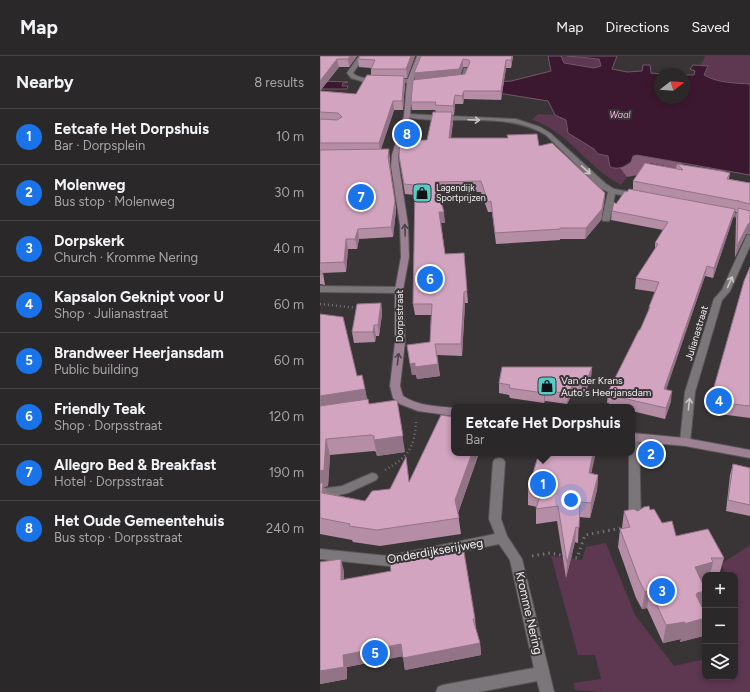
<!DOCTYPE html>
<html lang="en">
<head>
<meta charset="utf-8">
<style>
	:root { --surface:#2b2829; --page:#333031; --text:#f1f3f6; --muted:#a6a6a8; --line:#474446; --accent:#1a73e8 }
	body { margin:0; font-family:Figtree,sans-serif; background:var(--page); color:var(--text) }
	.controls { position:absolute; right:12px; bottom:12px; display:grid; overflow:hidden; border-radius:8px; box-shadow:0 2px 6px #0003 }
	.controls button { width:36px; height:36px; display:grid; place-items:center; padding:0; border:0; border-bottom:1px solid var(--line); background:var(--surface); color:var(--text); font:20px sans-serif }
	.compass { position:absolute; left:334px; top:12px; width:36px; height:36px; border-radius:50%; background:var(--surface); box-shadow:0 2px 6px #0003; rotate:73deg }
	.you { position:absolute; left:251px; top:444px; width:14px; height:14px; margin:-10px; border:3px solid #fff; border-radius:50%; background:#1a73e8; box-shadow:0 0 0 6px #1a73e833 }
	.badge { display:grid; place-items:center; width:26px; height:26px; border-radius:50%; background:var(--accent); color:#fff; font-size:13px; font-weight:700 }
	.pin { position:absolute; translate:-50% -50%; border:2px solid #fff; box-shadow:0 1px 4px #0006 }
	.popup { position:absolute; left:131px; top:348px; width:184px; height:52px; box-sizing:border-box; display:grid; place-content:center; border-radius:8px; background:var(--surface); filter:drop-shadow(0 1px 3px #0005); font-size:13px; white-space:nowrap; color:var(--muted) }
	.popup b { font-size:15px; color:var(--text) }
	.popup::after { content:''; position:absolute; left:50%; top:100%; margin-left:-8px; border:8px solid transparent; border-top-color:var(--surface) }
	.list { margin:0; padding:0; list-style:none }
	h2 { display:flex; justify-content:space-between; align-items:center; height:52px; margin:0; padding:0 16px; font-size:17px }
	h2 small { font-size:13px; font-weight:400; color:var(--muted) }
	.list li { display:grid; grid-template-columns:26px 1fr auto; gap:12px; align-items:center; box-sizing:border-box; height:56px; padding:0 16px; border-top:1px solid var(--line) }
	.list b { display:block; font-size:15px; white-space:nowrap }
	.list p { margin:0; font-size:13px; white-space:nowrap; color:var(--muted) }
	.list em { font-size:13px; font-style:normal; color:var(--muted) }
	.icon { flex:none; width:22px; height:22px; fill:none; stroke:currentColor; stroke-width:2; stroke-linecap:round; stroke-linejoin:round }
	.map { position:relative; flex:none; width:430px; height:636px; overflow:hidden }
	header { display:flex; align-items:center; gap:24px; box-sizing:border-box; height:56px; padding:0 20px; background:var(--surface); border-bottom:1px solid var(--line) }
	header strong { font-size:19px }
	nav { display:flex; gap:22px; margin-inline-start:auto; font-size:14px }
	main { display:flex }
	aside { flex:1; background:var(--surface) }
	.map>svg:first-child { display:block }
</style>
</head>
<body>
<header>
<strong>Map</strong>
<nav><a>Map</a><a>Directions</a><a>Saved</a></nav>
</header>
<main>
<aside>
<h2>Nearby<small>8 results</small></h2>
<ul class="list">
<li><span class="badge">1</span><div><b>Eetcafe Het Dorpshuis</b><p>Bar · Dorpsplein</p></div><em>10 m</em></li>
<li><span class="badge">2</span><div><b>Molenweg</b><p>Bus stop · Molenweg</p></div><em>30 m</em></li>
<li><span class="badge">3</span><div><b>Dorpskerk</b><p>Church · Kromme Nering</p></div><em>40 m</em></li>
<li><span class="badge">4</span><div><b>Kapsalon Geknipt voor U</b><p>Shop · Julianastraat</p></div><em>60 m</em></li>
<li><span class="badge">5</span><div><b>Brandweer Heerjansdam</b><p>Public building</p></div><em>60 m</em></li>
<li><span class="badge">6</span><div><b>Friendly Teak</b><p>Shop · Dorpsstraat</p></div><em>120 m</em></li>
<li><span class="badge">7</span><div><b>Allegro Bed &amp; Breakfast</b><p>Hotel · Dorpsstraat</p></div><em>190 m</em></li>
<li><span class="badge">8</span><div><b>Het Oude Gemeentehuis</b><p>Bus stop · Dorpsstraat</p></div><em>240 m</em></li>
</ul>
</aside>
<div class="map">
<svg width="430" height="636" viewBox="0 0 430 636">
	<rect width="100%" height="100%" fill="#393537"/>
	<g fill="#5e3750">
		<path d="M 241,0 L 279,3 L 281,10 L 274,12 L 244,7 Z"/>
		<path d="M 385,0 L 430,0 L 430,28 L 400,25 L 384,19 L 388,10 L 381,9 Z"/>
		<path d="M 218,58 L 235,59 L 246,64 L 252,79 C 262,84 272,89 278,98 L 288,100 L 290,111 L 300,112 L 307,121 L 301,129 C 267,112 249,75 212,64 Z"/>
		<path d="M 286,487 L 315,559 L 354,610 L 385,603 L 385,621 L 415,621 L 415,519 L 406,519 L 401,508 L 430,489 L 430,636 L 282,636 L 255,634 L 253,627 L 281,623 L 275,599 L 258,599 L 231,500 L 262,504 L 266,491 Z"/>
	</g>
	<path fill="#865c77" d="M 317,99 L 363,106 L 359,113 L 330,107 L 318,119 L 307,121 L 300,112 C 308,110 309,101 317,99 Z"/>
	<g fill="#3b1830" stroke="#72596a">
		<path d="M 228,0 L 242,0 L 241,0 L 244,7 L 274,12 L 281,10 L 279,3 L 247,0 L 297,0 L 292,13 L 307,16 L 322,15 L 323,9 L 330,9 L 331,17 L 340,18 L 340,42 L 364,42 L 364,19 L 374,19 L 375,15 L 370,13 L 373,9 L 388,10 L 384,19 C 398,27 415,27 430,28 L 430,119 L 317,99 L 313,100 L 311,106 C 304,111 299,114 290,111 L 288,100 L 278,98 L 274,93 L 248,77 L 246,64 L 235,59 L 228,45 L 159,34 L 159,27 L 191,25 L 231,15 Z"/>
		<path d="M 0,25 L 28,26 L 23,27 L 22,30 L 28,30 L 27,33 L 0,33 Z"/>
	</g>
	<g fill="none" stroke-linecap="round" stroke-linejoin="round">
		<g stroke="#575456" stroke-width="2">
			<g id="lane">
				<path d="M 144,12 L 149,13 L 145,25 L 133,26 L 133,24 L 141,23 Z"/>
				<path d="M 0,230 L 79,231 L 83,234 L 79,237 L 0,236 Z"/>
				<path d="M 314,377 L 318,378 L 319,381 L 321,467 L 319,470 L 315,472 L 311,470 L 309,467 L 309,397 L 312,397 L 312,378 Z"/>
			</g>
		</g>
		<g stroke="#575456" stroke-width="2">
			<g id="street">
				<path d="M 39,0 L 45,0 L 33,17 C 40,26 78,23 90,23 L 93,25 L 90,27 L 44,26 L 31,22 L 27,17 Z"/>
				<path d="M 87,58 L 196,63 L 220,71 L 230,77 L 286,128 L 294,133 L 316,137 L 320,139 L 316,141 L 295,138 L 290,163 L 289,165 L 283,165 L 282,163 L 288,136 L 280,132 L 226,79 C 184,54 131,70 85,61 L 84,60 Z"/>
				<path d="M 398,153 L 430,160 L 430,164 L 398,157 Z"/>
				<path d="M 427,179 L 430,179 L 430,190 L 410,235 L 402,244 L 375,336 L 370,386 L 369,389 L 361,389 L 360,386 L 365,336 L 394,243 L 402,234 Z"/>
				<path d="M 179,402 L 183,403 L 185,406 L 181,463 L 187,480 L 202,503 L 234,636 L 220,636 L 217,625 L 159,636 L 116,636 L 118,631 L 123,629 L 214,612 L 190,504 L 179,488 L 68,510 L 0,503 L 0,493 L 68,500 L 175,478 L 169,463 L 173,406 L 175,403 Z"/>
				<path d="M 52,417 L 56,418 L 58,421 L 56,424 L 28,437 L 0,443 L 0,433 L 22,430 Z"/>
			</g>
		</g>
		<g stroke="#575456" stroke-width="2">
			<g id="secondary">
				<path d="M 97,0 L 103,0 L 93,25 L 90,60 L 78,99 L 79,110 L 88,169 L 89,201 L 83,234 L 85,286 L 80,330 L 83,340 C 98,350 116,350 134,352 L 134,360 L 98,355 L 80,348 L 73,342 L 70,330 L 75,286 L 75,234 L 81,201 L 80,169 L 71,110 L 72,99 L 84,60 L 87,25 Z"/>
				<path d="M 312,377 L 365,382 L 430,394 L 430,402 L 365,390 L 312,385 Z"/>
			</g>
		</g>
		<g stroke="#757173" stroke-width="2.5" stroke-dasharray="1 3" stroke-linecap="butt">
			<path d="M 0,248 L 38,252"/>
			<path d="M 65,414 C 88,401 94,393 96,366"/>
		</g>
		<g stroke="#757173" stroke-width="3" stroke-dasharray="1.5 4" stroke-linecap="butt">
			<path d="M 212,500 L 230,497 L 245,500"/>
			<path d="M 250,501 L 257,502 L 265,479 L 301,472"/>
		</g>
		<use href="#lane" fill="#7b7679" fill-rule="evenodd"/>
		<use href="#street" fill="#7b7679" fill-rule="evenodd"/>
		<use href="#secondary" fill="#9c8192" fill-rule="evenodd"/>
	</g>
	<g fill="#b58da5" fill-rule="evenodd">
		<path d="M 0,0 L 37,0 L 29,11 L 19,11 L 0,35 Z"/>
		<path d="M 40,0 L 95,0 L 87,22 L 84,22 L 85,28 L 83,54 L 74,54 L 61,93 L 70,102 L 70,109 L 76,154 L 73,181 L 39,183 L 37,193 L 28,193 L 26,216 L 3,217 L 5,229 L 0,228 L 0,35 L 36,38 L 51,20 L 51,12 L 39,11 L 38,3 Z"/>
		<path d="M 101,0 L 193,0 L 191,12 L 186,12 L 181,44 L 144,43 L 143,48 L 135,48 L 134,59 L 132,59 L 133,66 L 131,82 L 219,90 L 285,137 L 284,147 L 281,164 L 265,183 L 240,183 L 240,184 L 176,188 L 172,156 L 168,156 L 161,136 L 118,136 L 125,167 L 121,167 L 125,198 L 144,197 L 148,247 L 145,247 L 142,300 L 117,299 L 120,320 L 97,323 L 96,319 L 92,319 L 87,289 L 110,286 L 111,259 L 95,259 L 93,248 L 95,139 L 85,138 L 79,100 L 107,84 L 116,56 L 115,54 L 92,54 L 91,46 L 95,24 ZM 143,11 L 148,11 L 145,18 L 140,19 Z"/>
		<path d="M 357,108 L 410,117 L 409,123 L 430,127 L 430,178 L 426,178 L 415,201 L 416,163 L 417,156 L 416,156 L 416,154 L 416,156 L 415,155 L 413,162 L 393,222 L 385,220 L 346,333 L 351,345 L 345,363 L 312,355 L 312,351 L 296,351 L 288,349 L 289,347 L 287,347 L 288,336 L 320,274 L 328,256 L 329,251 L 335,236 L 315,233 L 316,222 L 335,194 L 335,187 L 343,174 L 291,164 L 292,155 L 296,148 L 307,136 L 313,133 L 313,125 L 356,113 Z"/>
		<path d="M 430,211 L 430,362 L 392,357 L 392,350 L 389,349 L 392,338 Z"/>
		<path d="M 61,247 L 62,258 L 59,280 L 56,280 L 55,286 L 34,287 L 32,276 Z"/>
		<path d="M 0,258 L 45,333 L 47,343 L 49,348 L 85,396 L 57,400 L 56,396 L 54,395 L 10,399 L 8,430 L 4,431 L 6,437 L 45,445 L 70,433 L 89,426 L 134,397 L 159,397 L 138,457 L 141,478 L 60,490 L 33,486 L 32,484 L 0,478 Z"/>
		<path d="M 272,311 L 271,321 L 264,341 L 252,338 L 247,348 L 225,345 L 224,347 L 190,342 L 189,339 L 179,337 L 179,327 Z"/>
		<path d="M 219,397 L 275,397 L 271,417 L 278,419 L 277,434 L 270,462 L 259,461 L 258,487 L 255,486 L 246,522 L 237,465 L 216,468 L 216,453 L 217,451 L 208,449 L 208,434 Z"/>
		<path d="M 413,408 L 430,412 L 430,460 L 406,455 L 410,419 Z"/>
		<path d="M 330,454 L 342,467 L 356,480 L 404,502 L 399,519 L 385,519 L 382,526 L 385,538 L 382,551 L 383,580 L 360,586 L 361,583 L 343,587 L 327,552 L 322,553 L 316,542 L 298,491 L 300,473 L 302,472 L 304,455 L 318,455 Z"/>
		<path d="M 24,515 L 24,524 L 155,563 L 156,573 L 160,587 L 161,599 L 85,614 L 83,600 L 27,611 L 27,623 L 0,628 Z"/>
	</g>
	<g fill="#937386">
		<path d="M 30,0 L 37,0 L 29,11 L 28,3 Z"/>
		<path d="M 91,0 L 95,0 L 87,22 L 86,13 Z"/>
		<path d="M 192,0 L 193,0 L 191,12 L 191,4 Z"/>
		<path d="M 17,3 L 19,11 L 0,35 L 0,25 Z"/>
		<path d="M 143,3 L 143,11 L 140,21 L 95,25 L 94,17 Z"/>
		<path d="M 186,4 L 186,12 L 181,44 L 181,35 Z"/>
		<path d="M 84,20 L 85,28 L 83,54 L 82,45 Z"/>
		<path d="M 144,35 L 144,43 L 143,48 L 142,40 Z"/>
		<path d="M 135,39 L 135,48 L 134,59 L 133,50 Z"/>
		<path d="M 73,45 L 74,54 L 60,96 L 59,87 Z"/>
		<path d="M 132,56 L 133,66 L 129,92 L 129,82 Z"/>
		<path d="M 69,93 L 70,102 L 70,110 L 68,101 Z"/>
		<path d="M 285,137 L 284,147 L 281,164 L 265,183 L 266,172 Z"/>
		<path d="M 75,145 L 76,154 L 73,181 L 71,171 Z"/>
		<path d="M 415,153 L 413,162 L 393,222 L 394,212 Z"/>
		<path d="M 119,156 L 124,156 L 125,167 L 120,167 Z"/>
		<path d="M 430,167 L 430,178 L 426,178 L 415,201 L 417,190 L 428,168 Z"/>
		<path d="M 38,173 L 39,183 L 37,193 L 35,183 Z"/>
		<path d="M 26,183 L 28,193 L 26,216 L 24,206 Z"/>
		<path d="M 387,210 L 385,220 L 343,343 L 344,333 Z"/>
		<path d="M 144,236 L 145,247 L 142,300 L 141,288 Z"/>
		<path d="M 61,247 L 62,258 L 59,280 L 58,269 Z"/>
		<path d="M 54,269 L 56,280 L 55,286 L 53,276 Z"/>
		<path d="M 95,307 L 96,319 L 92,319 L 90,308 Z"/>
		<path d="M 118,308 L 120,320 L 97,323 L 95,311 Z"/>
		<path d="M 272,311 L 271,321 L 264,341 L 264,331 Z"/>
		<path d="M 253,328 L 252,338 L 247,348 L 248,338 Z"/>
		<path d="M 45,333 L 48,349 L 0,356 L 0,340 Z"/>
		<path d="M 225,334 L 225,345 L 224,347 L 224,337 Z"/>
		<path d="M 352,335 L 351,345 L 345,363 L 346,352 Z"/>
		<path d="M 77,344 L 85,396 L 57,400 L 54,384 Z"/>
		<path d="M 6,383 L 10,399 L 8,430 L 4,431 L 7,443 L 6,453 L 0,433 L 0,415 Z"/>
		<path d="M 152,397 L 159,397 L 137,460 L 135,444 Z"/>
		<path d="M 273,397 L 275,397 L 275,401 L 268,432 L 269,417 Z"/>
		<path d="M 278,419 L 277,434 L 270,462 L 271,447 Z"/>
		<path d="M 256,471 L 255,486 L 246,522 L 247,507 Z"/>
		<path d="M 21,503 L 24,515 L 24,537 L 21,524 Z"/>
		<path d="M 393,506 L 390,519 L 385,519 L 385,525 L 371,529 L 375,511 Z"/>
		<path d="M 330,534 L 327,552 L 322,553 L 325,536 Z"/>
		<path d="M 385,535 L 385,538 L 381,553 L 372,557 L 377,537 Z"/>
		<path d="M 385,562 L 385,571 L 383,580 L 360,586 L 361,583 L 343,587 L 346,569 Z"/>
		<path d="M 160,587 L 161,599 L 85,614 L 83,602 Z"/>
		<path d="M 81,588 L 84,600 L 27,611 L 27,623 L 0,628 L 0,615 L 23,599 Z"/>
	</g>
	<g fill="#d2a4c0" stroke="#937386">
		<path d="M 0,0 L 30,0 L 28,3 L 17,3 L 0,25 Z"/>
		<path d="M 40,0 L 91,0 L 86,13 L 51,13 L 55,4 L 38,3 Z"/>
		<path d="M 101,0 L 192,0 L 191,4 L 186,4 L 181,35 L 144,35 L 142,40 L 135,39 L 133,50 L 115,49 L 116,46 L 91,46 L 93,24 L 145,18 L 150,6 L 149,4 L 143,3 L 139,13 L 94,17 Z"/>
		<path d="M 47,19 L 84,20 L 82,45 L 73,45 L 59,87 L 0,87 L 0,63 L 17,64 L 22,61 L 18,57 L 0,56 L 0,35 L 36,38 Z"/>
		<path d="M 113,56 L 132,56 L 129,82 L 188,82 L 187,79 L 217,78 L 219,90 L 232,87 L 285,137 L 282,153 L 266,172 L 240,172 L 240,173 L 175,177 L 171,145 L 168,146 L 161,125 L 115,126 L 124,156 L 119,156 L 125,198 L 144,197 L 147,235 L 144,236 L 141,288 L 115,288 L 118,308 L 95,311 L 95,307 L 90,308 L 87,289 L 110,286 L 112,248 L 93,248 L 95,129 L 84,128 L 79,100 L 80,85 L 107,84 Z"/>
		<path d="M 69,93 L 68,101 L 75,145 L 71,171 L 38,173 L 35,183 L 26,183 L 24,206 L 0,207 L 0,94 Z"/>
		<path d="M 325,107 L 363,114 L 357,108 L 402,115 L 410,117 L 407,123 L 430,127 L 430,148 L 418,145 L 418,144 L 418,145 L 313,125 Z"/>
		<path d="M 309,133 L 415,153 L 394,212 L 387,210 L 344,333 L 352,335 L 346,352 L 289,339 L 290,337 L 288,336 L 319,274 L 320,274 L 330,251 L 329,251 L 339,226 L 316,222 L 338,188 L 335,187 L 348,166 L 292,155 L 294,146 L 296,148 L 305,135 L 307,136 Z"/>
		<path d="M 418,152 L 430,155 L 430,167 L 428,168 L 417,190 Z"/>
		<path d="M 430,211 L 430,350 L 394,346 L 395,338 L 392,338 L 424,225 Z"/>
		<path d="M 0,214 L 3,218 L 0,218 Z"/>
		<path d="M 61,247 L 58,269 L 54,269 L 53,276 L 32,276 L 37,248 Z"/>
		<path d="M 0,258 L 23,261 L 37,320 L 42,319 L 45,333 L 0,340 Z"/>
		<path d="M 182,311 L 272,311 L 264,331 L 253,328 L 248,338 L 225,334 L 224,337 L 189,332 L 190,329 L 179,327 Z"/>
		<path d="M 48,343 L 49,348 L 77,344 L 83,380 L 54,384 L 54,380 L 51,379 L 6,383 L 4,414 L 0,415 L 0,350 Z"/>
		<path d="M 121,359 L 134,361 L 134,397 L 152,397 L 135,444 L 139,462 L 57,474 L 29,470 L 30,468 L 0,462 L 0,427 L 3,427 L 2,437 L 45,445 L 52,435 L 70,433 L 86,401 L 89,426 Z"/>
		<path d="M 219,397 L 273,397 L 269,417 L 278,419 L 271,447 L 260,446 L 259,472 L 256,471 L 247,507 L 238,450 L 216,453 L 221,436 L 208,434 Z"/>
		<path d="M 413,408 L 430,412 L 430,449 L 408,444 Z"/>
		<path d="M 329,450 L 330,454 L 334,453 L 342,467 L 352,465 L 356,480 L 388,473 L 404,502 L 391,502 L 393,506 L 375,511 L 385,533 L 385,535 L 377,537 L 376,539 L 385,557 L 385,562 L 364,568 L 365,566 L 346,569 L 330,534 L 325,536 L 319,524 L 300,473 L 310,471 L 304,455 L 313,453 L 318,455 L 324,451 Z"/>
		<path d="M 144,496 L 155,563 L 153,563 L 160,587 L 83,602 L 81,588 L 23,599 L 24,611 L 0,615 L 0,506 L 21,503 L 21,524 L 71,515 L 70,508 Z"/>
	</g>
	<defs><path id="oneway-shaft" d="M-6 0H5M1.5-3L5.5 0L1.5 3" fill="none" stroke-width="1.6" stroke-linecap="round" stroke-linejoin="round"/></defs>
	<g stroke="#cac6c8">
		<use href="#oneway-shaft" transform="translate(154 64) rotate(2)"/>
		<use href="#oneway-shaft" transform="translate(266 114) rotate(43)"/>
		<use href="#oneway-shaft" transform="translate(410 226) rotate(-66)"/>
		<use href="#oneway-shaft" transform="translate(369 348) rotate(-84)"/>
	</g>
	<g stroke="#4d4449">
		<use href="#oneway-shaft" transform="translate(85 174) rotate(-92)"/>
		<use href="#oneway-shaft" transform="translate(78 303) rotate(-84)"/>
	</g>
	<defs>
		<g id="shop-square" transform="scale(1)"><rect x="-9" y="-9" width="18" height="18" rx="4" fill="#54cdc8" stroke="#393537"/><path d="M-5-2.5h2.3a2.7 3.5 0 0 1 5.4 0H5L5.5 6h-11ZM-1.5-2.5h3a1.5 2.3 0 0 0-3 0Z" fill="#111"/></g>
	</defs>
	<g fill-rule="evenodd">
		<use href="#shop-square" x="102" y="137"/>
		<use href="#shop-square" x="227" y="330"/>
	</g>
	<g text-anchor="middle" stroke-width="4" stroke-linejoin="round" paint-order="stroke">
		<g font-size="9" font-style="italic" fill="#f6b2dd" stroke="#393537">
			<text x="300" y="62">Waal</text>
		</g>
		<g font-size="9" fill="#f4f1f2" stroke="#393537" text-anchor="start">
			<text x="116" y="135">Lagendijk<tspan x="116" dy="10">Sportprijzen</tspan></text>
		</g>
		<g font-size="10" fill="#f4f1f2" stroke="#393537">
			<text transform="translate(79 260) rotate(-90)" y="4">Dorpsstraat</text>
			<text transform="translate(376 277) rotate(-73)" y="4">Julianastraat</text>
		</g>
		<g font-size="10" fill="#f4f1f2" stroke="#393537" text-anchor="start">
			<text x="241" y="328">Van der Krans<tspan x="241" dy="12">Auto's Heerjansdam</tspan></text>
		</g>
		<g font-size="12" fill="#f4f1f2" stroke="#393537">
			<text transform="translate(115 495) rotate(-10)" y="4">Onderdijkserijweg</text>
			<text transform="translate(209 557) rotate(77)" y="4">Kromme Nering</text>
		</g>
	</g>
</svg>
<div class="controls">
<button>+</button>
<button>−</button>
<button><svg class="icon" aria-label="layers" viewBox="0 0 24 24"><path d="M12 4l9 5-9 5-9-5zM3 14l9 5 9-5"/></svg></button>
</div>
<svg class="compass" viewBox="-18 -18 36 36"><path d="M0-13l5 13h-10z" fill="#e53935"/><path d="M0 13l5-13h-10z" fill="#a6a6a8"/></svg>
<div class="you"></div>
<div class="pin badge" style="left:223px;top:428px">1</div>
<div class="popup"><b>Eetcafe Het Dorpshuis</b>Bar</div>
<div class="pin badge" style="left:331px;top:398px">2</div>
<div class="pin badge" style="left:342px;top:535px">3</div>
<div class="pin badge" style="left:399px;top:345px">4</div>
<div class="pin badge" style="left:55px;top:597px">5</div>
<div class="pin badge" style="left:110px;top:223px">6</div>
<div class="pin badge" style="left:41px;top:141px">7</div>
<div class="pin badge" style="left:87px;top:78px">8</div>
</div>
</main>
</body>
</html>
